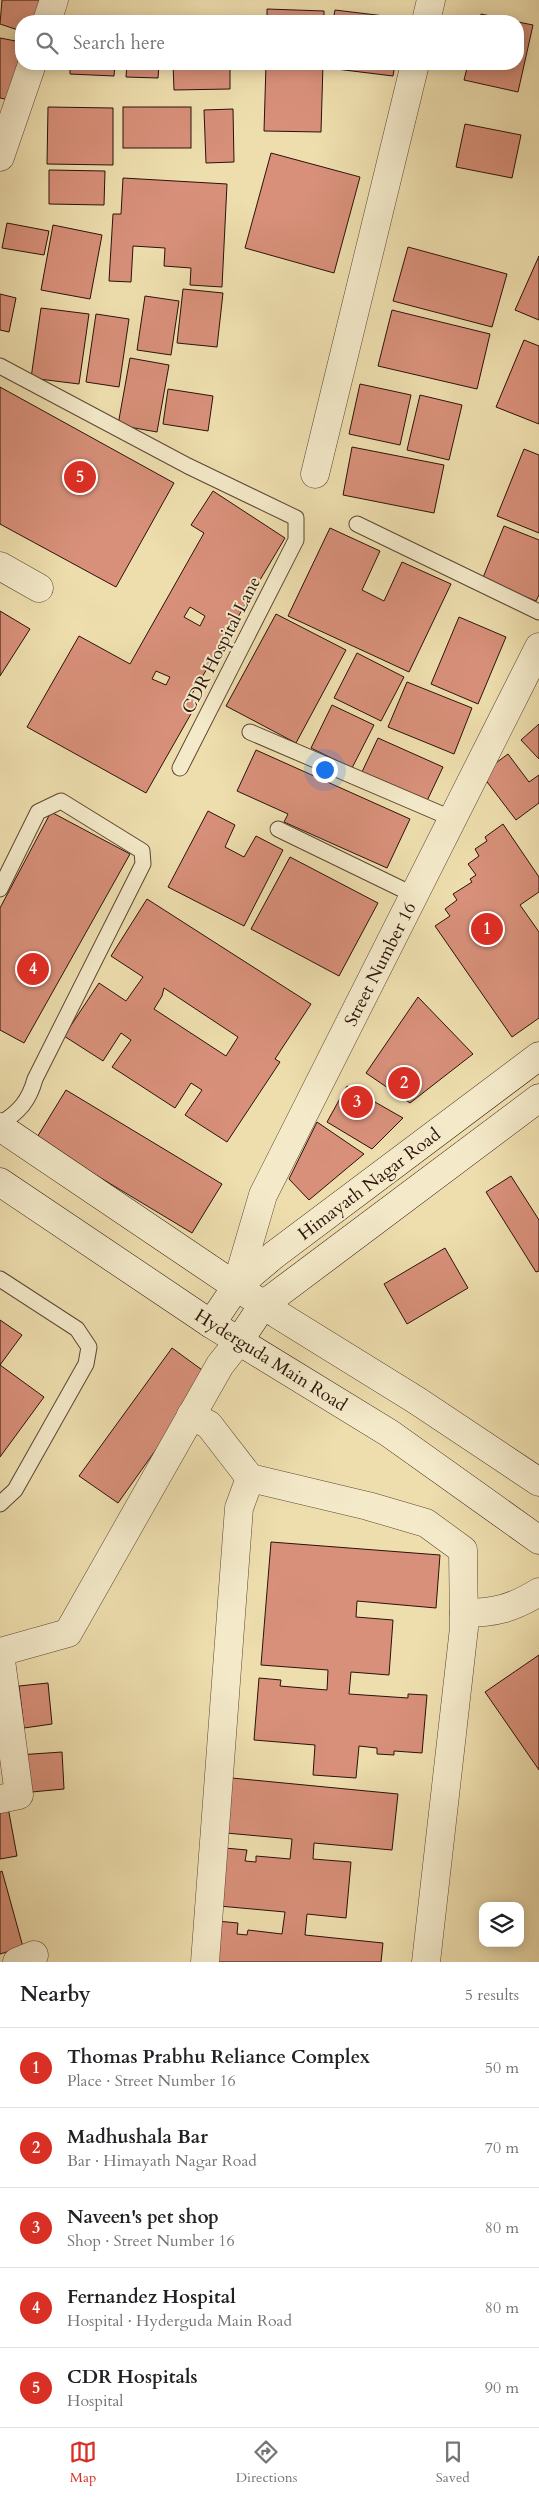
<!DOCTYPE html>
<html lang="en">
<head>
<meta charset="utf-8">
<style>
	:root { --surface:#fff; --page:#f2f2f2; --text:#202124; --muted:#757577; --line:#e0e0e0; --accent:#d93025 }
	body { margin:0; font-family:Cardo,serif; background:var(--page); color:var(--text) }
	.controls { position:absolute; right:15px; bottom:15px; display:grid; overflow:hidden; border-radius:10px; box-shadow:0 2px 12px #0003 }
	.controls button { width:45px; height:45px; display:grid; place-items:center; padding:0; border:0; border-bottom:1px solid var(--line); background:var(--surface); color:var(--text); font:25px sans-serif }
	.you { position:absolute; left:324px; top:769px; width:18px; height:18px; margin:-12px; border:4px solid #fff; border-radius:50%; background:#1a73e8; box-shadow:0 0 0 8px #1a73e833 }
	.badge { display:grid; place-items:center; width:32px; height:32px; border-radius:50%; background:var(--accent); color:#fff; font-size:16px; font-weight:700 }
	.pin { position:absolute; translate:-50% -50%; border:2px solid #fff; box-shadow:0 1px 5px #0006 }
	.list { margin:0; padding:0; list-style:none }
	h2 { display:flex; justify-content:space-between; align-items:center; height:65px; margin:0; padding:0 20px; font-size:21px }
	h2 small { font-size:16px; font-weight:400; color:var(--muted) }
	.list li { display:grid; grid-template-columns:32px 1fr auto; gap:15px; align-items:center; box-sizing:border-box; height:80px; padding:0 20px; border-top:1px solid var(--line) }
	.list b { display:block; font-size:19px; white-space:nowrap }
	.list p { margin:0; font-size:16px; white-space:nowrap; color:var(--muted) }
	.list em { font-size:16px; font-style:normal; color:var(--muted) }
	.icon { flex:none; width:28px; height:28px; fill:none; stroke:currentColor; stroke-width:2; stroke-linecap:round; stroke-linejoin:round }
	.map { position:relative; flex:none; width:539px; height:1962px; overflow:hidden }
	.search { position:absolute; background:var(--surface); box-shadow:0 2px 12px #0003; left:15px; right:15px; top:15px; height:55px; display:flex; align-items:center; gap:12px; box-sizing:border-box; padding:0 18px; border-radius:20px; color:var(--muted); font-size:19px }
	.sheet { height:465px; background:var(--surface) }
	nav { display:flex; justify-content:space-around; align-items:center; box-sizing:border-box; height:70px; border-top:1px solid var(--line); background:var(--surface); font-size:14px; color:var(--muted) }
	nav a { display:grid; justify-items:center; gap:2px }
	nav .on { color:var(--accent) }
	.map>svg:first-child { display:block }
</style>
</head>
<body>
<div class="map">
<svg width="539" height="1962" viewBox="0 0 539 1962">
	<rect width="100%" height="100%" fill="#eedeae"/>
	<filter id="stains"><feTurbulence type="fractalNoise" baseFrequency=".004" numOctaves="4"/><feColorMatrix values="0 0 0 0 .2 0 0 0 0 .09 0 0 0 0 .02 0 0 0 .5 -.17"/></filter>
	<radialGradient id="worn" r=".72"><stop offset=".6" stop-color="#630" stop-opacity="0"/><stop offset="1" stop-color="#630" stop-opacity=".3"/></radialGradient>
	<g fill="#d8907a" stroke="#2b1209" fill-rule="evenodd">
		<path d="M 2,0 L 46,0 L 39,21 L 21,21 L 21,31 L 0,24 Z"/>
		<path d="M 267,9 L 324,11 L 324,21 L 267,21 Z"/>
		<path d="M 335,10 L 401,18 L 400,21 L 333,21 Z"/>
		<path d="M 481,14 L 514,21 L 479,21 Z"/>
		<path d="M 518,22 L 533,25 L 518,92 L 464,80 L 468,64 L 518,64 Z"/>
		<path d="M 0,38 L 21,42 L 21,64 L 15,101 L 0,98 Z"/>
		<path d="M 70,64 L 115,64 L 114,76 L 70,74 Z"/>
		<path d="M 127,64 L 159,64 L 158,78 L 126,77 Z"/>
		<path d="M 173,64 L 230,64 L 230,89 L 174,90 Z"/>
		<path d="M 266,64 L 323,64 L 321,132 L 264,131 Z"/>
		<path d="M 328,64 L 395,64 L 393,76 L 328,68 Z"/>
		<path d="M 48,107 L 113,108 L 113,165 L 47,164 Z"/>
		<rect x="123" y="107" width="68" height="41"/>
		<path d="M 233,109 L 234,162 L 206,163 L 204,110 Z"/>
		<path d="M 465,124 L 521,135 L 512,178 L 456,167 Z"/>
		<path d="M 271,153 L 360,177 L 334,273 L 245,248 Z"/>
		<path d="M 49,170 L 105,171 L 104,205 L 49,204 Z"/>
		<path d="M 123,178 L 227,184 L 222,287 L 190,285 L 191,268 L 164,266 L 165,248 L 133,246 L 131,282 L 109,281 L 113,214 L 121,214 Z"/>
		<path d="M 7,223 L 49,231 L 44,255 L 2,248 Z"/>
		<path d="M 53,225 L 102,235 L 90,299 L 41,290 Z"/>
		<path d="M 408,247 L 507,274 L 492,327 L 393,301 Z"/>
		<path d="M 539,256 L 539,320 L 515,310 Z"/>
		<path d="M 183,289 L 223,293 L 217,347 L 177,343 Z"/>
		<path d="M 0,294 L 16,298 L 9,332 L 0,330 Z"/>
		<path d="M 145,296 L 179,301 L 171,355 L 137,350 Z"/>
		<path d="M 41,308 L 89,314 L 79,384 L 31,378 Z"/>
		<path d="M 392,310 L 490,334 L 477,389 L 378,366 Z"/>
		<path d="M 96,314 L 129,319 L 119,387 L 86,382 Z"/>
		<path d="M 524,340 L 539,346 L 539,424 L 496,407 Z"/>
		<path d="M 130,358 L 169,365 L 157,432 L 118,425 Z"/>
		<path d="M 360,384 L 411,395 L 400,445 L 349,434 Z"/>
		<path d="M 0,387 L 174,483 L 116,587 L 0,524 Z"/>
		<path d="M 168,389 L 213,396 L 208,431 L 163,424 Z"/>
		<path d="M 420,395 L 462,405 L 449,460 L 407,450 Z"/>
		<path d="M 352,447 L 444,465 L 434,513 L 343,495 Z"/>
		<path d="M 524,449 L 539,455 L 539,533 L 497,516 Z"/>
		<path d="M 213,491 L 285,538 L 192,694 L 200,698 L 146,793 L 27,727 L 79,636 L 130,664 L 204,533 L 191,525 ZM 190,607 L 205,616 L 200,626 L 184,617 ZM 156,671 L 170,677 L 166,685 L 152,679 Z"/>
		<path d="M 504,526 L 539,540 L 539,595 L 536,601 L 482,580 Z"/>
		<path d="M 330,528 L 380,551 L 362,590 L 384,601 L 402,562 L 451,584 L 409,672 L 288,616 Z"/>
		<path d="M 0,611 L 30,629 L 0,676 Z"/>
		<path d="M 276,614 L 346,650 L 296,743 L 226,706 Z"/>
		<path d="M 459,617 L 506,637 L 478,704 L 431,684 Z"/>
		<path d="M 357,653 L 404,677 L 381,721 L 334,698 Z"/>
		<path d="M 407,682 L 472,708 L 454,754 L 388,727 Z"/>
		<path d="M 332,705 L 374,725 L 352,768 L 311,748 Z"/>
		<path d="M 539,724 L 539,759 L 521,740 Z"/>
		<path d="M 378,738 L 443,767 L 426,803 L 361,774 Z"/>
		<path d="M 256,750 L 410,819 L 387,868 L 284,822 L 288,814 L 237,791 Z"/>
		<path d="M 508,754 L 529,782 L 539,775 L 539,803 L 516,820 L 481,774 Z"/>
		<path d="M 208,811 L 235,825 L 225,847 L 244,857 L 256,836 L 283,850 L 244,926 L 168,887 Z"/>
		<path d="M 51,812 L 130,854 L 24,1043 L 0,1030 L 0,908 Z"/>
		<path d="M 503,824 L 539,877 L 539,892 L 520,905 L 539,932 L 539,1018 L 512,1037 L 435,926 L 450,916 L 445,909 L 457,900 L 453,894 L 472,882 L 470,879 L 476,875 L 468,864 L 479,856 L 475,849 L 487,841 L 485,837 Z"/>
		<path d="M 290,857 L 378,903 L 339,976 L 251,929 Z"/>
		<path d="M 147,899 L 311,1004 L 275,1059 L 280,1062 L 227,1142 L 185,1115 L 202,1090 L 191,1083 L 175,1108 L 112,1067 L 131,1040 L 121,1033 L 103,1061 L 64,1036 L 99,983 L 126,1001 L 143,977 L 111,956 ZM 164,988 L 238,1037 L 226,1056 L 154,1009 L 162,996 Z"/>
		<path d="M 418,997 L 473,1054 L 410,1103 L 366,1073 Z"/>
		<path d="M 347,1086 L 403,1118 L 372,1149 L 327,1122 Z"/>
		<path d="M 66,1090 L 222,1184 L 192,1233 L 36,1139 Z"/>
		<path d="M 317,1122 L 364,1154 L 309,1200 L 289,1179 Z"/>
		<path d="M 511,1176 L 539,1220 L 539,1271 L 536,1272 L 486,1192 Z"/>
		<path d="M 445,1248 L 468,1288 L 407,1324 L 384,1284 Z"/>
		<path d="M 0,1320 L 22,1335 L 0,1365 Z"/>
		<path d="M 172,1348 L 209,1375 L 118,1503 L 79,1476 Z"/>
		<path d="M 0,1365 L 44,1397 L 0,1457 Z"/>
		<path d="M 271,1542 L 440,1555 L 436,1608 L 357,1601 L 356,1617 L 393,1620 L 389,1675 L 351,1672 L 349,1694 L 408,1698 L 408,1694 L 427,1695 L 422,1753 L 394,1751 L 394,1755 L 377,1754 L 377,1748 L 359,1746 L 356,1778 L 313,1775 L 315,1745 L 254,1740 L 259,1678 L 281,1680 L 280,1686 L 327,1690 L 328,1670 L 261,1665 Z"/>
		<path d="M 539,1655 L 539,1770 L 485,1692 Z"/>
		<path d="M 48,1683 L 52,1724 L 24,1728 L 19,1686 Z"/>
		<path d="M 62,1752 L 64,1789 L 21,1793 L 18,1755 Z"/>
		<path d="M 232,1778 L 398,1794 L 392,1850 L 314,1843 L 313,1859 L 351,1862 L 346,1918 L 307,1914 L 305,1935 L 383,1943 L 381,1962 L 213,1962 L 217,1921 L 238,1923 L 237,1934 L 247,1935 L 248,1930 L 282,1934 L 285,1912 L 219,1906 L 225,1848 L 247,1850 L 245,1861 L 256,1862 L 256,1856 L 290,1859 L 292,1839 L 226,1833 Z"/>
		<path d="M 7,1802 L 17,1856 L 0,1859 L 0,1803 Z"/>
		<path d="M 2,1871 L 23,1947 L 0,1954 L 0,1872 Z"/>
	</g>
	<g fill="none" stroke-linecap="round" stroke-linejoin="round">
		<g stroke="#5c4532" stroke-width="17">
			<g id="lane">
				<path d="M 0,366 L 188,466 L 296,518 L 296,540 L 180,768"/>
				<path d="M 357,524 L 539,612"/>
				<path d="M 250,732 L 453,819"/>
				<path d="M 278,829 L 414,895"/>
				<path d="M 0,889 L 38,812 L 61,801 L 142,851 L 143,864 L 35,1079 C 29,1101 19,1112 0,1124"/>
				<path d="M 0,1279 L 77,1329 L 89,1347 L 86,1364 L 15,1490 L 0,1504"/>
			</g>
		</g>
		<g stroke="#5c4532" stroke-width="29">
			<g id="street">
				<path d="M 47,21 L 54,0"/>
				<path d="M 426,21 L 431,0"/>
				<path d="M 0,157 L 32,64"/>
				<path d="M 315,474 L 415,64"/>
				<path d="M 0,566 L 39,588"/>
				<path d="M 236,1287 L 263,1195 L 539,647"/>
				<path d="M 191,1415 L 209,1425 L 250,1478"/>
				<path d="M 464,1613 C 495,1613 513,1608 539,1592"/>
				<path d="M 0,1652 L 68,1633 L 220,1365 L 239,1341"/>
				<path d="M 0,1653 L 19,1795 L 0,1799"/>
				<path d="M 17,1962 L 34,1955"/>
				<path d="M 205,1962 L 239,1508 L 250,1478 L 368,1506 L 426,1523 L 463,1550 L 464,1628 L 426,1962"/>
			</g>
		</g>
		<g stroke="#2b1209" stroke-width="29">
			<g id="secondary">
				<path d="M 0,1127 L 277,1314 L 416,1400 L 539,1482"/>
				<path d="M 0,1182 L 211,1324 L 389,1433 L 539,1540"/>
				<path d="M 211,1324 L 236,1287 L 274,1255 L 539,1056"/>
				<path d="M 239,1341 L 263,1305 L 539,1098"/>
			</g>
		</g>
		<use href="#lane" stroke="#f4eaca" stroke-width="15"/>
		<use href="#street" stroke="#f4eaca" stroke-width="28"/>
		<use href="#secondary" stroke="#f4eaca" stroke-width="28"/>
	</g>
	<g text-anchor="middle" stroke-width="4" stroke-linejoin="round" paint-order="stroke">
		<g font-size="18" fill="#2b1209" stroke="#f4eaca">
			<text transform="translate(221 645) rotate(-63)" y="6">CDR Hospital Lane</text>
			<text transform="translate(380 964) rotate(-63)" y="6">Street Number 16</text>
			<text transform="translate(369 1184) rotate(-37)" y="6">Himayath Nagar Road</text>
			<text transform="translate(271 1360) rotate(32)" y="6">Hyderguda Main Road</text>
		</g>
	</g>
	<rect width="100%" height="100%" filter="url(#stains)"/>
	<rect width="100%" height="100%" fill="url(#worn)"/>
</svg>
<div class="controls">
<button><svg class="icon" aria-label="layers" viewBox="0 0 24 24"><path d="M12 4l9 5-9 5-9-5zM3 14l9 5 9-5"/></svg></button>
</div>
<div class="you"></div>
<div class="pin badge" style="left:487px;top:929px">1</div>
<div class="pin badge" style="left:404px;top:1083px">2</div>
<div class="pin badge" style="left:357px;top:1102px">3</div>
<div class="pin badge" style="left:33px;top:969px">4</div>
<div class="pin badge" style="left:80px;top:477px">5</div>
<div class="search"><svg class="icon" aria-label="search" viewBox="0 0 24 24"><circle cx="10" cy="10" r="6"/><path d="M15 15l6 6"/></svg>Search here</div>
</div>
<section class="sheet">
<h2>Nearby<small>5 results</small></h2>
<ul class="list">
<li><span class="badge">1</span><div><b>Thomas Prabhu Reliance Complex</b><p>Place · Street Number 16</p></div><em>50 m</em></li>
<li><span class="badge">2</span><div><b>Madhushala Bar</b><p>Bar · Himayath Nagar Road</p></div><em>70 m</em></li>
<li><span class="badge">3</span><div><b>Naveen's pet shop</b><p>Shop · Street Number 16</p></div><em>80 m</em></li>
<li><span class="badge">4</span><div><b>Fernandez Hospital</b><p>Hospital · Hyderguda Main Road</p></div><em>80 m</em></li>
<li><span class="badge">5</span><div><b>CDR Hospitals</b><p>Hospital</p></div><em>90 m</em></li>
</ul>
</section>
<nav>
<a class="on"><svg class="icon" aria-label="map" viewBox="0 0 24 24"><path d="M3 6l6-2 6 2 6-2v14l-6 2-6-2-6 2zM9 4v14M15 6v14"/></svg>Map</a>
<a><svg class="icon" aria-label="directions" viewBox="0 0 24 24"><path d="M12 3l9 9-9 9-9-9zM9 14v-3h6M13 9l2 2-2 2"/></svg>Directions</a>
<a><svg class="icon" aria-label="saved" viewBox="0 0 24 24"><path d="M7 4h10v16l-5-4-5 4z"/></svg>Saved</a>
</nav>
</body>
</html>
